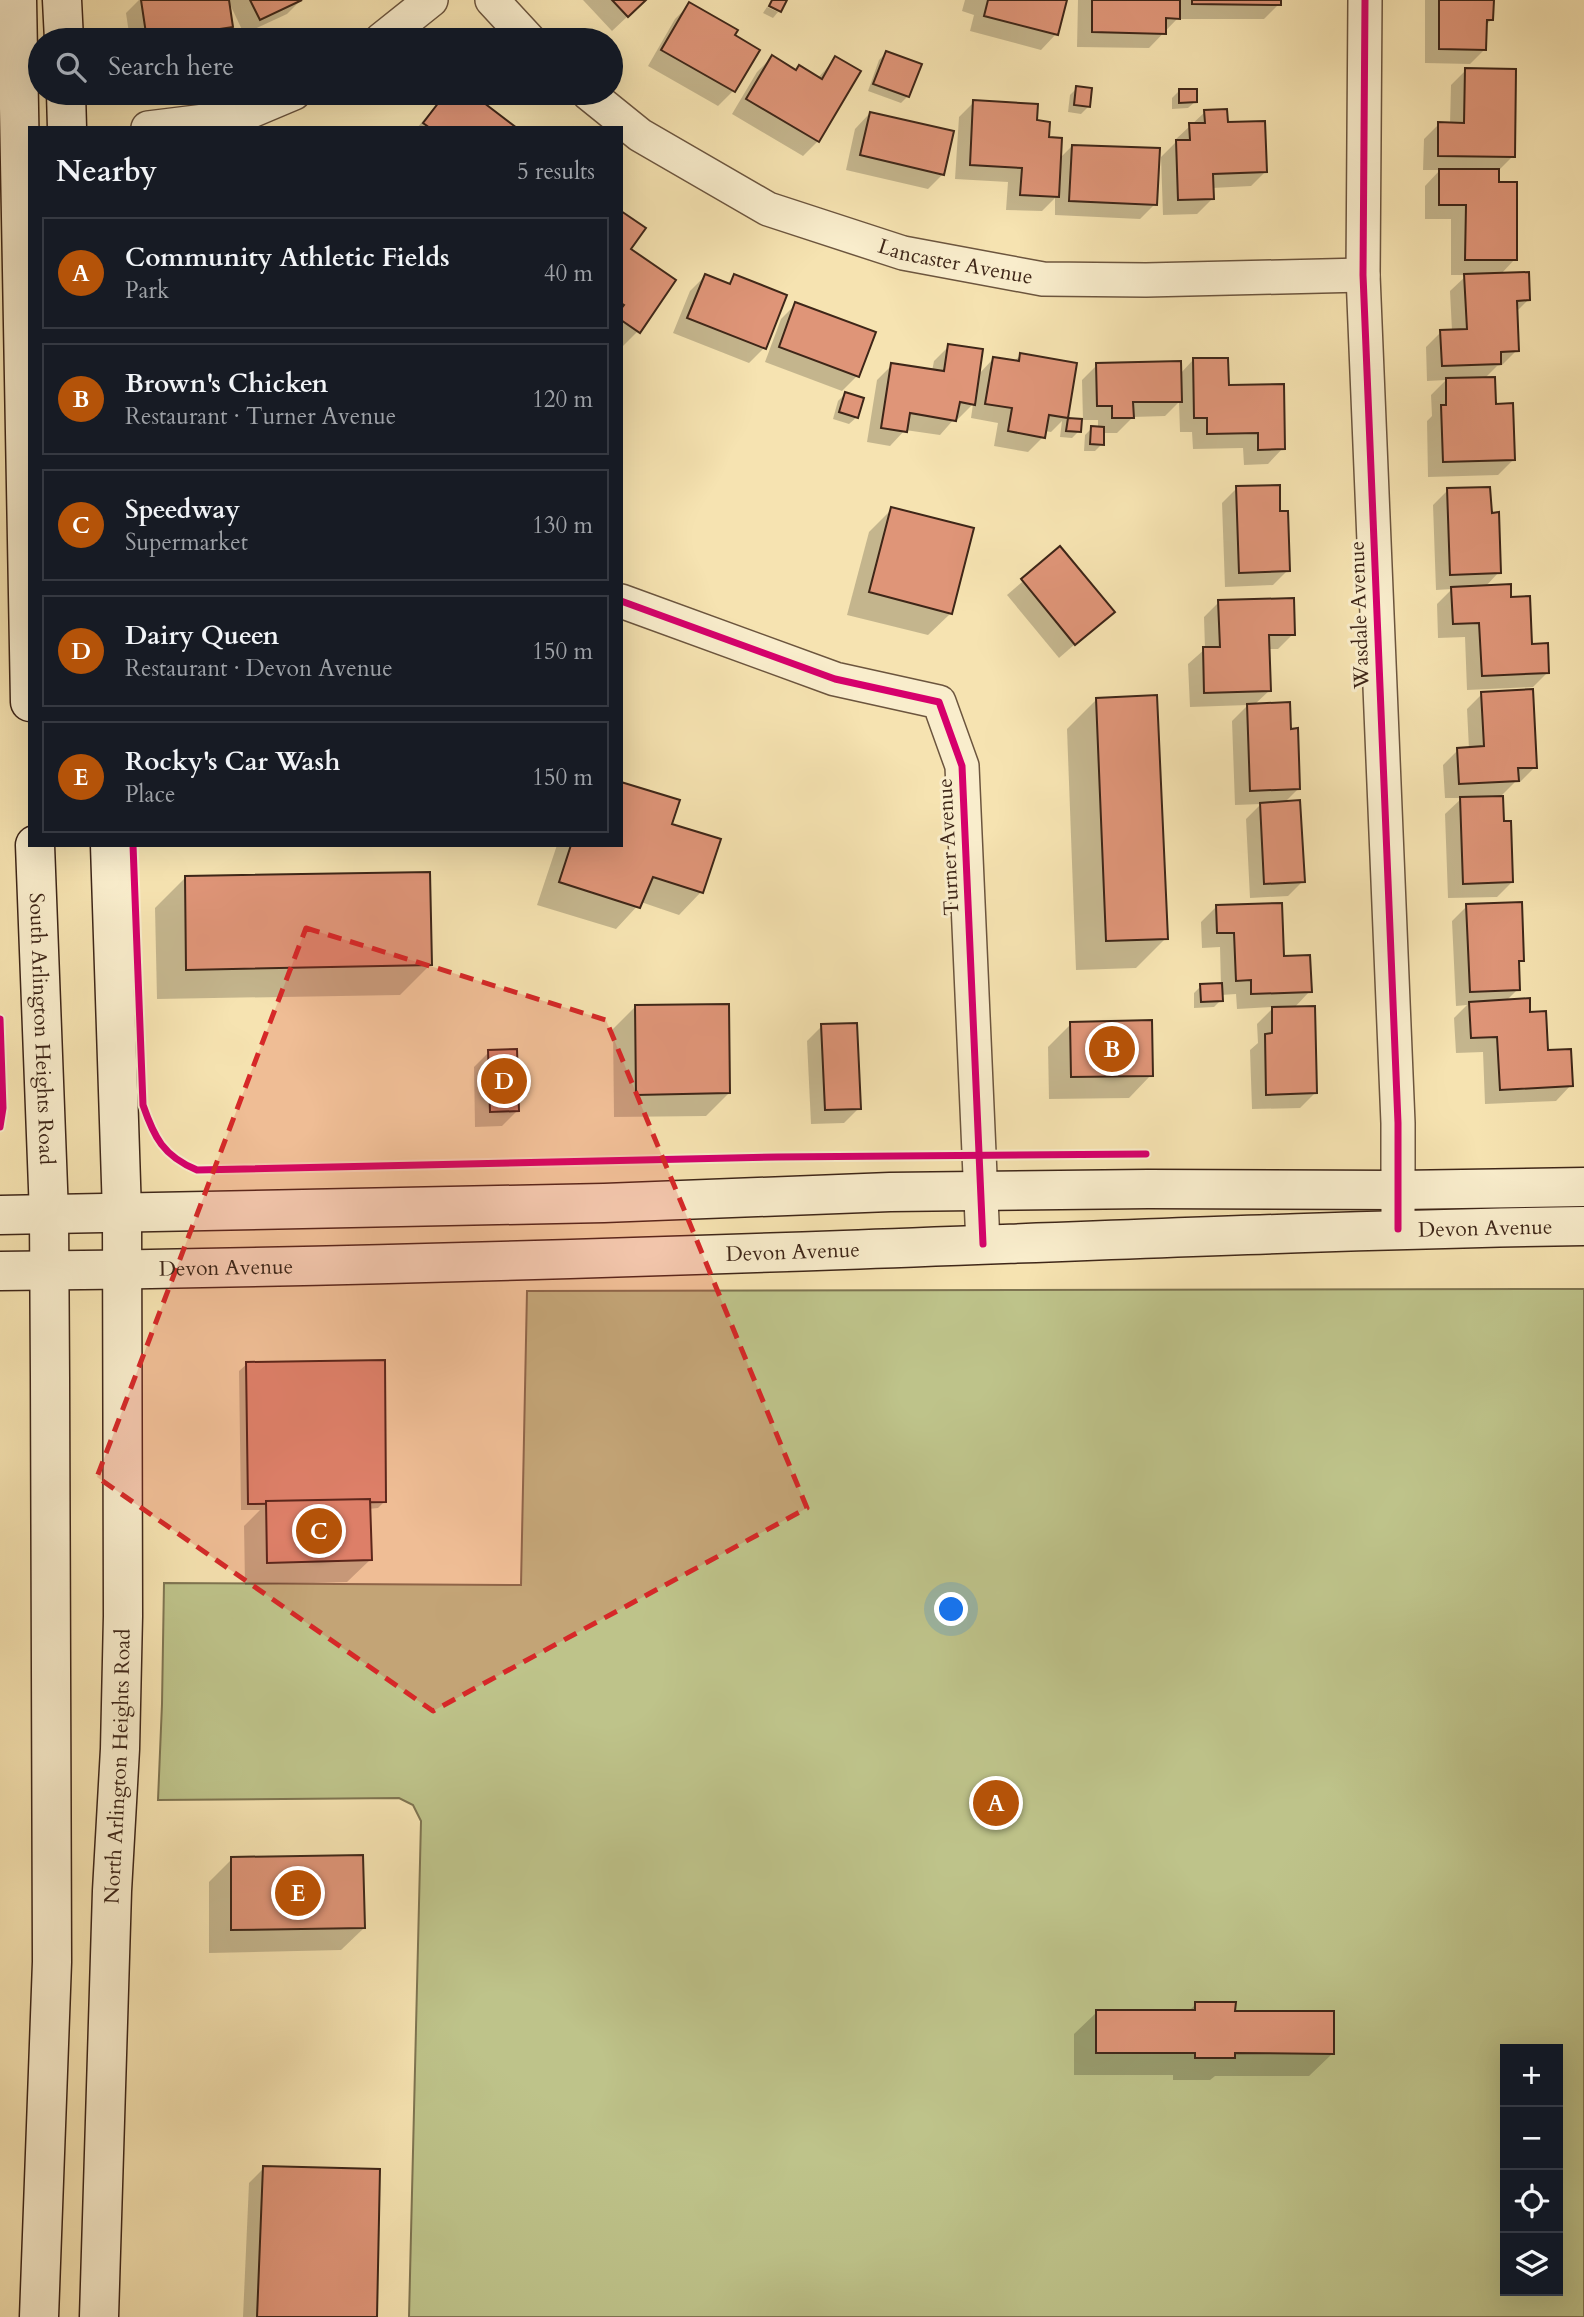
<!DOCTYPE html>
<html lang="en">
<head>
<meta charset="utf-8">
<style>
	:root { --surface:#171b24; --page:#242831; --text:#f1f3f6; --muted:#9ea1a6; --line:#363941; --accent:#b45309 }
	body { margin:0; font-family:Cardo,serif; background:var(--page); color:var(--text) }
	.controls { position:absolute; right:21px; bottom:21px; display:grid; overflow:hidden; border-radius:0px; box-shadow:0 7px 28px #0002 }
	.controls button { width:63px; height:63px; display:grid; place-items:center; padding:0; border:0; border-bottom:2px solid var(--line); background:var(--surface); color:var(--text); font:35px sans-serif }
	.you { position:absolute; left:952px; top:1610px; width:24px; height:24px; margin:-18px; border:5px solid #fff; border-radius:50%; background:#1a73e8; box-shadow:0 0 0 10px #1a73e833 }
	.badge { display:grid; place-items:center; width:46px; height:46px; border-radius:50%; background:var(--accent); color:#fff; font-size:23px; font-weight:700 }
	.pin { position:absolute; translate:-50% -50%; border:4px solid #fff; box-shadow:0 2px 7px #0006 }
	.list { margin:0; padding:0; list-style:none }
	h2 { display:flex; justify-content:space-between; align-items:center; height:91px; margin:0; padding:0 28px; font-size:30px }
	h2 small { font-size:23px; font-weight:400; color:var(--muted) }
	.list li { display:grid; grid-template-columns:46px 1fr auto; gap:21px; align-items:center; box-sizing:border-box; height:112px; margin:0 14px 14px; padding:0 14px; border:2px solid var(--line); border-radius:0px }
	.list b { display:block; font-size:26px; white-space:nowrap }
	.list p { margin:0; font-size:23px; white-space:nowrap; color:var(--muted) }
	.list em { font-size:23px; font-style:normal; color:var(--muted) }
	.icon { flex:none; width:38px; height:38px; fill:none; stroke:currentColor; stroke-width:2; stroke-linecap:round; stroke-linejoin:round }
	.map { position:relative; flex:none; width:1584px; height:2317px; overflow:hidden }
	.search { position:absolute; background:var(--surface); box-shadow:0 7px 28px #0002; left:28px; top:28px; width:595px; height:77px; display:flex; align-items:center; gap:18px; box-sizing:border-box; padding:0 24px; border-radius:38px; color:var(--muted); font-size:26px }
	.panel { position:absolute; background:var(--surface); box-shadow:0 7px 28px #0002; left:28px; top:126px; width:595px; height:721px; border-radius:0px }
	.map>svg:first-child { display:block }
</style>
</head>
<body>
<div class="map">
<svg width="1584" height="2317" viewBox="0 0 1584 2317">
	<rect width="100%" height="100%" fill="#f6e3b1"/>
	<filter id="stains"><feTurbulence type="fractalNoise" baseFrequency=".00286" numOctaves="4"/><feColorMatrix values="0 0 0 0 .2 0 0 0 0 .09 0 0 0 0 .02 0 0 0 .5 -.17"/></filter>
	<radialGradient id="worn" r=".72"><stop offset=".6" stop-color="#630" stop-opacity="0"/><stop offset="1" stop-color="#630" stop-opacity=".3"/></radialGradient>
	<path fill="#bec38a" stroke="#7e7451" stroke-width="2" fill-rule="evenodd" d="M 1584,1289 L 1584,2317 L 409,2317 L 421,1821 L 413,1805 L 399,1798 L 158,1800 L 162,1704 L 164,1583 L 521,1585 L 527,1291 ZM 1505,2049 L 1558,2049 L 1558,2291 L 1505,2291 Z"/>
	<g fill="#0003">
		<path d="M 139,0 L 227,0 L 231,26 L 217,40 L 130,40 L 126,13 Z"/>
		<path d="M 228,0 L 301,0 L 287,14 L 244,34 Z"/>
		<path d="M 583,0 L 645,0 L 612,31 Z"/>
		<path d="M 965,0 L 1066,0 L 1056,34 L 1041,50 L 970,31 L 974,15 L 962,11 Z"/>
		<path d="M 1078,0 L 1279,0 L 1279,4 L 1264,19 L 1177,19 L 1149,48 L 1077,47 Z"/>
		<path d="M 1425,0 L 1492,0 L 1492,19 L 1485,26 L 1485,49 L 1470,64 L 1425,63 Z"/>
		<path d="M 690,4 L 733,36 L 733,91 L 718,106 L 648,66 L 675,19 Z"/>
		<path d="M 767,7 L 778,12 L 773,18 L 763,13 Z"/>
		<path d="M 886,53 L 908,96 L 901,103 L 868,91 L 879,60 Z"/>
		<path d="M 772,57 L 796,71 L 817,79 L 836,58 L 818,141 L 803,156 L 732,114 L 757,72 Z"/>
		<path d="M 1466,70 L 1513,156 L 1497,172 L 1515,259 L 1500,275 L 1529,299 L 1516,312 L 1517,350 L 1502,365 L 1497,366 L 1484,379 L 1513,460 L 1498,475 L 1428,477 L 1427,421 L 1432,416 L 1431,395 L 1446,380 L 1427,381 L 1426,347 L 1441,332 L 1452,331 L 1450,291 L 1467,275 L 1451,275 L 1451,219 L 1425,219 L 1425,186 L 1440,170 L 1423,170 L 1424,139 L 1439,124 L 1450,124 L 1451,85 Z"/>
		<path d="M 1077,88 L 1088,107 L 1081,114 L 1068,112 L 1070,95 Z"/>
		<path d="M 1179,91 L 1196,101 L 1188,108 L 1172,109 L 1172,98 Z"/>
		<path d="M 446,93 L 468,93 L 514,128 L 417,128 Z"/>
		<path d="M 974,102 L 1035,122 L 1059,159 L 1072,146 L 1155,204 L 1140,219 L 1055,215 L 1055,198 L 1042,211 L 1006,210 L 1008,182 L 955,179 L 959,117 Z"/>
		<path d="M 1205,112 L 1226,124 L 1266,171 L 1251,186 L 1212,188 L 1212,199 L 1197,214 L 1163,215 L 1161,157 L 1175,143 L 1175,140 Z"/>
		<path d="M 870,113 L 943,174 L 928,189 L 846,170 L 855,129 Z"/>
		<path d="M 621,213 L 628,250 L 638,331 L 623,346 L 621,345 Z"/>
		<path d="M 705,276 L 726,285 L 735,276 L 785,296 L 764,348 L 749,363 L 673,333 L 690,291 Z"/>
		<path d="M 796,304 L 857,376 L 842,391 L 765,362 L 781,319 Z"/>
		<path d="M 949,346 L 978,375 L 993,359 L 1013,362 L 1021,355 L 1075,364 L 1066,419 L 1080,420 L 1079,431 L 1072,438 L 1060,437 L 1062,421 L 1051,432 L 1045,431 L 1043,437 L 1028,452 L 994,446 L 998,423 L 971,418 L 973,404 L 958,419 L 955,418 L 940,435 L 905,430 L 890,446 L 867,442 L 877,380 L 892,365 L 932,371 L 934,361 Z"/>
		<path d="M 1193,360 L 1227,386 L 1283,448 L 1268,464 L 1244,465 L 1243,448 L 1193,449 L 1192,432 L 1180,432 L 1179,402 L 1165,416 L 1133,417 L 1117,433 L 1103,433 L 1102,444 L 1095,451 L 1084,451 L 1085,435 L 1092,428 L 1098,428 L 1098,420 L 1083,420 L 1082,380 L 1097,365 L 1180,374 Z"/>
		<path d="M 845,394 L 857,417 L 849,424 L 833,419 L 838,401 Z"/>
		<path d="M 1237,488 L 1279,512 L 1288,570 L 1273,585 L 1225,587 L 1222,503 Z"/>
		<path d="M 1448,490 L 1499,572 L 1485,587 L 1510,599 L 1530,646 L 1548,672 L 1533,687 L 1467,690 L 1465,637 L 1438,638 L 1437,604 L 1452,589 L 1436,590 L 1433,505 Z"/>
		<path d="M 892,509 L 951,613 L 928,635 L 847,615 L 869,532 Z"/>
		<path d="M 1060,549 L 1112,612 L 1059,658 L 1007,595 Z"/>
		<path d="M 1219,602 L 1293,634 L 1278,649 L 1268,649 L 1270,690 L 1254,705 L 1289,730 L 1299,788 L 1284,803 L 1303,881 L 1288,896 L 1250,898 L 1246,819 L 1261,804 L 1235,805 L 1232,721 L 1248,705 L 1190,707 L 1188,664 L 1205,649 L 1204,617 Z"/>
		<path d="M 1482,694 L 1535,767 L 1520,782 L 1515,782 L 1501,796 L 1502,823 L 1512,882 L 1497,897 L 1448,898 L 1445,814 L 1462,798 L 1445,798 L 1443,765 L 1458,750 L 1469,749 L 1467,709 Z"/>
		<path d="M 1097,699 L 1166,938 L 1136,968 L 1076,970 L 1067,729 Z"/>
		<path d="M 669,825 L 701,892 L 679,915 L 641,902 L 616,929 L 537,905 L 557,845 L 621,845 Z"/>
		<path d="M 185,878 L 430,965 L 400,995 L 157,999 L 155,908 Z"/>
		<path d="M 1467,906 L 1522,960 L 1518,965 L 1518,989 L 1506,1001 L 1528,1014 L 1546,1052 L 1571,1085 L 1556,1101 L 1485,1104 L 1483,1052 L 1456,1053 L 1454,1018 L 1467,1005 L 1456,1006 L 1452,921 Z"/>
		<path d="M 1216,907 L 1282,958 L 1310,991 L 1293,1009 L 1315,1093 L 1300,1108 L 1252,1109 L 1250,1050 L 1258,1043 L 1257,1024 L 1274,1007 L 1237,1009 L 1236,994 L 1221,995 L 1221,1000 L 1214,1007 L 1194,1008 L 1194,993 L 1201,986 L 1221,985 L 1220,947 L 1202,948 L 1201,922 Z"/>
		<path d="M 636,1006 L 729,1093 L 706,1116 L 614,1117 L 613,1029 Z"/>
		<path d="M 1071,1024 L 1151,1075 L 1129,1098 L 1049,1099 L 1048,1047 Z"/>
		<path d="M 822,1026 L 859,1108 L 844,1123 L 811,1124 L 807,1041 Z"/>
		<path d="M 489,1052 L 517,1111 L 502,1126 L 475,1127 L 474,1067 Z"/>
		<path d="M 247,1364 L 385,1501 L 378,1508 L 368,1509 L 370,1560 L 347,1582 L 245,1585 L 244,1526 L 260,1510 L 241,1510 L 239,1371 Z"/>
		<path d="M 232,1859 L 364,1928 L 341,1950 L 209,1953 L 209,1882 Z"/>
		<path d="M 1196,2004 L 1234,2013 L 1332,2054 L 1309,2076 L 1215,2076 L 1210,2080 L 1173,2080 L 1173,2075 L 1074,2075 L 1074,2034 L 1097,2012 L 1188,2012 Z"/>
		<path d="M 264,2168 L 375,2317 L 243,2317 L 249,2183 Z"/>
	</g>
	<g fill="#df9578" stroke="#3e2618" stroke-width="2">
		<path d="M 141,0 L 229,0 L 233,27 L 147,40 Z"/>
		<path d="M 250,0 L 302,0 L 260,20 Z"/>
		<path d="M 612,0 L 646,0 L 628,17 Z"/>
		<path d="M 772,0 L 787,0 L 781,12 L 769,6 Z"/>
		<path d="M 988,0 L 1067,0 L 1058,35 L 984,16 Z"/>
		<path d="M 1092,0 L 1180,0 L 1180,19 L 1166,18 L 1166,34 L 1092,32 Z"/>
		<path d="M 1192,0 L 1281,0 L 1281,5 L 1192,4 Z"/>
		<path d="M 1439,0 L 1494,0 L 1493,20 L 1487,20 L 1486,50 L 1439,49 Z"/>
		<path d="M 689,2 L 738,30 L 735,35 L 760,50 L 735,92 L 661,50 Z"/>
		<path d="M 886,51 L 922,64 L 909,97 L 873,84 Z"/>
		<path d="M 772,55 L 796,70 L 799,65 L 822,79 L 835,56 L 861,71 L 819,142 L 746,99 Z"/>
		<path d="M 1465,68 L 1516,69 L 1515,157 L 1438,156 L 1438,122 L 1464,123 Z"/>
		<path d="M 1076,86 L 1092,88 L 1090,107 L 1074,105 Z"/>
		<path d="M 1179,89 L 1197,89 L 1197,102 L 1179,103 Z"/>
		<path d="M 446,93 L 471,93 L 517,128 L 430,128 L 423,123 Z"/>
		<path d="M 973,100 L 1038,104 L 1037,120 L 1050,122 L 1049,137 L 1062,138 L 1059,197 L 1020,195 L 1022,168 L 970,165 Z"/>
		<path d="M 1227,109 L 1228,122 L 1265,121 L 1267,172 L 1213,174 L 1214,199 L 1178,200 L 1176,140 L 1190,140 L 1189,123 L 1205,123 L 1204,110 Z"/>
		<path d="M 870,112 L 954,131 L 944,175 L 860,155 Z"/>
		<path d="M 1072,145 L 1160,148 L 1157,205 L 1069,201 Z"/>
		<path d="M 1439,169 L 1499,169 L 1499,182 L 1517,182 L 1517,260 L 1465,260 L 1466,205 L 1439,205 Z"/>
		<path d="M 621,211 L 646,228 L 631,249 L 676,280 L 640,333 L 621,320 L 621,309 L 624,305 L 621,303 Z"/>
		<path d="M 1529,272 L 1530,300 L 1517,301 L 1519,351 L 1501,352 L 1501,364 L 1442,366 L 1440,330 L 1467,329 L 1464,274 Z"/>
		<path d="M 705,274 L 730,284 L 734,274 L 787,295 L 766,349 L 687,318 Z"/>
		<path d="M 795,302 L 876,332 L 859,377 L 779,347 Z"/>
		<path d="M 948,344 L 983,349 L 975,405 L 960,402 L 956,421 L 910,413 L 907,432 L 881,428 L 891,363 L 944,371 Z"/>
		<path d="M 1020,353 L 1077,363 L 1068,418 L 1049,415 L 1045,438 L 1008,431 L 1012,408 L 985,404 L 993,357 L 1019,361 Z"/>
		<path d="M 1193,358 L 1228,358 L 1229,385 L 1284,384 L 1285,449 L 1258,450 L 1258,433 L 1207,434 L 1207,418 L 1194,418 Z"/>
		<path d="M 1181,361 L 1182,402 L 1133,402 L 1134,418 L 1112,418 L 1112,406 L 1097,406 L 1096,363 Z"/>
		<path d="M 1495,377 L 1496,404 L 1513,403 L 1515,460 L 1443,462 L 1441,405 L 1446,405 L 1446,378 Z"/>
		<path d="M 845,392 L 864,398 L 858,418 L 839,412 Z"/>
		<path d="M 1068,418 L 1082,419 L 1081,432 L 1066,431 Z"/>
		<path d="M 1091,426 L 1104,427 L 1104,445 L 1090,444 Z"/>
		<path d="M 1280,485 L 1280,511 L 1288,511 L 1290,571 L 1239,573 L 1236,486 Z"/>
		<path d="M 1490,487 L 1492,513 L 1499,512 L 1501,573 L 1450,575 L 1447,488 Z"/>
		<path d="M 891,507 L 974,528 L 952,614 L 869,592 Z"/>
		<path d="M 1060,546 L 1115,612 L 1075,645 L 1021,579 Z"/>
		<path d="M 1511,584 L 1511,597 L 1530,596 L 1532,644 L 1548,643 L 1549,673 L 1482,676 L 1479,623 L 1453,624 L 1451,587 Z"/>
		<path d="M 1294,598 L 1295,635 L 1269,635 L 1271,691 L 1204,693 L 1203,647 L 1220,647 L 1218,600 Z"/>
		<path d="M 1533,689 L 1537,768 L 1518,768 L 1519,781 L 1459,784 L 1457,748 L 1484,746 L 1481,692 Z"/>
		<path d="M 1157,695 L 1168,939 L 1106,941 L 1096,698 Z"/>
		<path d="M 1290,702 L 1291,729 L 1298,728 L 1300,789 L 1250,791 L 1247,704 Z"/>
		<path d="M 621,782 L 680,800 L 672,824 L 721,839 L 703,893 L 653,877 L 640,908 L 559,882 L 571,845 L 621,845 Z"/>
		<path d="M 1503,796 L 1504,821 L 1511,821 L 1513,882 L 1463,884 L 1460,797 Z"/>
		<path d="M 1300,800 L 1305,882 L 1264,884 L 1260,803 Z"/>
		<path d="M 430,872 L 432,965 L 186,970 L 185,876 Z"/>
		<path d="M 1522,902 L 1524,961 L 1519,961 L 1520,990 L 1470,992 L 1466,904 Z"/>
		<path d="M 1282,903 L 1284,956 L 1310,955 L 1312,992 L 1251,994 L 1251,980 L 1236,981 L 1234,933 L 1217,933 L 1216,905 Z"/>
		<path d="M 1222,983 L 1223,1001 L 1201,1002 L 1200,984 Z"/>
		<path d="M 1530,998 L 1530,1012 L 1546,1011 L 1548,1050 L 1571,1049 L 1573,1086 L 1500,1090 L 1497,1037 L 1471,1038 L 1469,1002 Z"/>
		<path d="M 729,1004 L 730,1093 L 636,1095 L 635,1005 Z"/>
		<path d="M 1315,1006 L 1317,1093 L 1266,1095 L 1265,1034 L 1272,1033 L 1272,1007 Z"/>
		<path d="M 1152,1020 L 1153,1076 L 1071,1077 L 1070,1022 Z"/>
		<path d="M 857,1023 L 861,1109 L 825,1110 L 821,1024 Z"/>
		<path d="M 517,1049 L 519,1111 L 490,1112 L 488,1050 Z"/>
		<path d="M 385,1360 L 386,1502 L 248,1504 L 246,1362 Z"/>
		<path d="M 370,1499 L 372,1560 L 267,1563 L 266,1501 Z"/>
		<path d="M 363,1855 L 365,1928 L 231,1930 L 231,1857 Z"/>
		<path d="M 1195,2002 L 1236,2002 L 1235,2011 L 1334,2011 L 1334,2054 L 1235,2053 L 1235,2058 L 1195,2058 L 1195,2053 L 1096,2053 L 1096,2010 L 1195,2010 Z"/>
		<path d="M 263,2166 L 380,2169 L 377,2317 L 257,2317 Z"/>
	</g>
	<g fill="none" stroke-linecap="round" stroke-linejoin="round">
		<g stroke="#6c553e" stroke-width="36">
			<g id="minor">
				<path d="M 492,0 L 529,40"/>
				<path d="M 1365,0 L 1363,275 L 1398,1123 L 1398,1229"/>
				<path d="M 381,40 L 431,0"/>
				<path id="s1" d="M 588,93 L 640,135 L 768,209 L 903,253 L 1043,279 L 1146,280 L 1363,275"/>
				<path d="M 148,128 L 213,120 L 249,112 L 294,93"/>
				<path d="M 621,601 L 835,679 L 939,702 L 962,766 L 983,1244"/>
			</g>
		</g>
		<g stroke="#3e2618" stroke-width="41">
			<g id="secondary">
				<path d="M 17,0 L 30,702"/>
				<path d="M 62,0 L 64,40"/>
				<path d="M 66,93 L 67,128"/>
				<path id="s2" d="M 35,845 L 49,1214 L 50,1377 L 52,1962 L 39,2317"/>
				<path d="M 0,1215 L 604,1203 L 890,1192 L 1148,1189 L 1399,1190 L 1584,1187"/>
				<path id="s3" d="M 0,1271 C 281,1268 563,1260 844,1250 C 1091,1241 1337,1230 1584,1226"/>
				<path id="s4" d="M 99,2317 L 112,1891 L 120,1749 L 123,1616 L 122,1213 L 110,845"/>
			</g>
		</g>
		<use href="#minor" stroke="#f9edcc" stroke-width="33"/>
		<use href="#secondary" stroke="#f9edcc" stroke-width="38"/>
		<g stroke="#f9edcc" stroke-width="11">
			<g id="cycleway">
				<path d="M 1365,0 L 1363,275 L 1398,1123 L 1398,1229"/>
				<path d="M 621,601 L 835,679 L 939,702 L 962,766 L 983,1244"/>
				<path d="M 133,845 L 143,1105 C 154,1137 163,1156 197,1170 L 777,1157 L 1146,1154"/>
				<path d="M 0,1019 L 3,1108 L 0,1127"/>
			</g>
		</g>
		<use href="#cycleway" stroke="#d6006c" stroke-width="7"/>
	</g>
	<path fill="#d62828" fill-opacity="0.2" stroke="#d62828" stroke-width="5" stroke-dasharray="14 9" stroke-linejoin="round" d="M 306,928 L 606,1020 L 807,1508 L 433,1711 L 97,1477 Z"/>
	<g text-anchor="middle" stroke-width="6" stroke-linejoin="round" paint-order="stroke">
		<g font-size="21" fill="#3e2618" stroke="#f9edcc">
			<text dy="7" stroke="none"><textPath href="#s1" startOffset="410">Lancaster Avenue</textPath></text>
			<text transform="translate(1359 615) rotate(-92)" y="7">Wasdale Avenue</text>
			<text transform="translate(948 847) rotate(-93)" y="7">Turner Avenue</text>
			<text dy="7" stroke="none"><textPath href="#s2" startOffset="184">South Arlington Heights Road</textPath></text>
			<text dy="7" stroke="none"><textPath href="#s3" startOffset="1486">Devon Avenue</textPath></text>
			<text dy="7" stroke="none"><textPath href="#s3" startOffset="793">Devon Avenue</textPath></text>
			<text dy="7" stroke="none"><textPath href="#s3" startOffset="226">Devon Avenue</textPath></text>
			<text dy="7" stroke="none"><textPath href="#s4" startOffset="551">North Arlington Heights Road</textPath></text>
		</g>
	</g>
	<rect width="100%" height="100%" filter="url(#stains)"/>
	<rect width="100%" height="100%" fill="url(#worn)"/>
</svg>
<div class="controls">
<button>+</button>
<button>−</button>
<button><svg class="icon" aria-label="locate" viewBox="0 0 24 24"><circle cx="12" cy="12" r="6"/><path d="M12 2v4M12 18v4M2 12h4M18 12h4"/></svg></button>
<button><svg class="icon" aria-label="layers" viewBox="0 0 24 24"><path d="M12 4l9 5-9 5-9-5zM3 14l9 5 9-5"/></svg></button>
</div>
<div class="you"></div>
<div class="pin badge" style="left:996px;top:1803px">A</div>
<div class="pin badge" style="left:1112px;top:1049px">B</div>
<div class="pin badge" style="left:319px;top:1531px">C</div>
<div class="pin badge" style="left:504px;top:1081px">D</div>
<div class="pin badge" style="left:298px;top:1893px">E</div>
<div class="search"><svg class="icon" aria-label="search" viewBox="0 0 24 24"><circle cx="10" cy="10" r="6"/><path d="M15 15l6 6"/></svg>Search here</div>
<section class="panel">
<h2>Nearby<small>5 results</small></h2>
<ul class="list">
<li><span class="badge">A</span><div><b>Community Athletic Fields</b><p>Park</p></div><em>40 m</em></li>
<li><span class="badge">B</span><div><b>Brown's Chicken</b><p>Restaurant · Turner Avenue</p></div><em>120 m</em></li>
<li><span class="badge">C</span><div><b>Speedway</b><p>Supermarket</p></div><em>130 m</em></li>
<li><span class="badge">D</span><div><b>Dairy Queen</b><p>Restaurant · Devon Avenue</p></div><em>150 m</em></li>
<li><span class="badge">E</span><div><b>Rocky's Car Wash</b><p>Place</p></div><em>150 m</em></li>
</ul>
</section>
</div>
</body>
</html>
